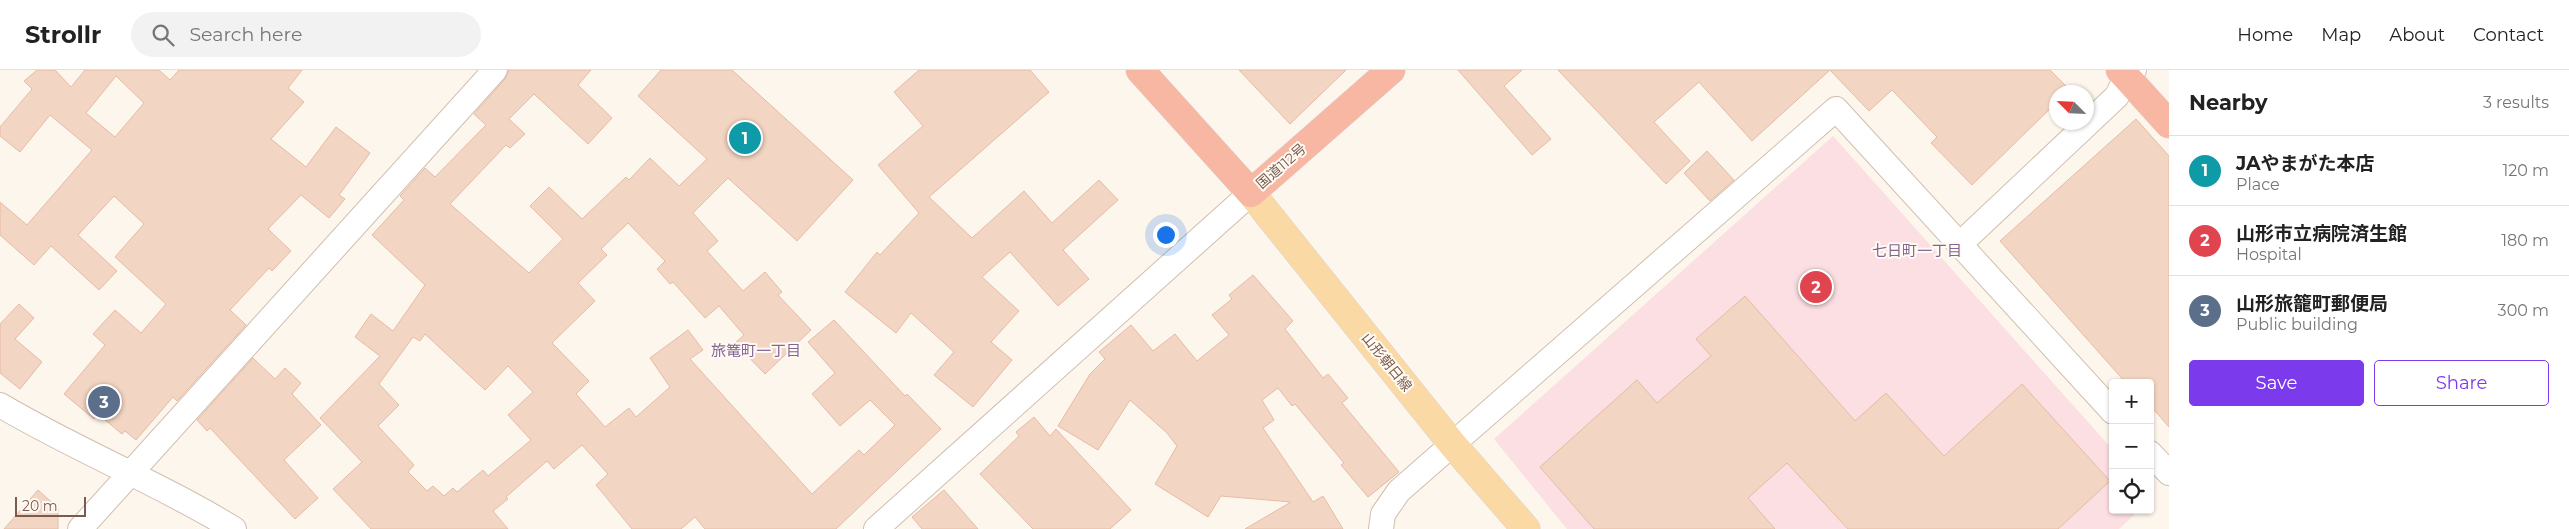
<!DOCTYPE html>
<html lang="en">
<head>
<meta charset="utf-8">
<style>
	:root { --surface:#fff; --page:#f2f2f2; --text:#222; --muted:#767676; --line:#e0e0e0; --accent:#7c3aed }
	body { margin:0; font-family:Montserrat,"Noto Sans JP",sans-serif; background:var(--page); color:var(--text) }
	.controls { position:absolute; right:15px; bottom:15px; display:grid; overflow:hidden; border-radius:5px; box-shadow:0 1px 4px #0004 }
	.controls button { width:45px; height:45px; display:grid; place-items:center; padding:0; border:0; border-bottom:1px solid var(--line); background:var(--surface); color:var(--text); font:25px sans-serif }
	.compass { position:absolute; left:2049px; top:15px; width:45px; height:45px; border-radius:50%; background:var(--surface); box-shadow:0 1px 4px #0004; rotate:294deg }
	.scale { position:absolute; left:15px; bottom:12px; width:71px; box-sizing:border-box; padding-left:5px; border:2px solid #7a5c4d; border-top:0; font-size:14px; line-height:18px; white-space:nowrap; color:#7a5c4d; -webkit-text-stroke:4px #fffaf3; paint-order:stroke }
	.you { position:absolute; left:1165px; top:164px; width:18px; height:18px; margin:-12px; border:4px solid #fff; border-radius:50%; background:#1a73e8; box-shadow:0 0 0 8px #1a73e833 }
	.badge { display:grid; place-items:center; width:32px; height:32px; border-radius:50%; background:var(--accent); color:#fff; font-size:16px; font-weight:700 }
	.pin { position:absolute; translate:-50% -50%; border:2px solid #fff; box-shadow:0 1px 5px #0006 }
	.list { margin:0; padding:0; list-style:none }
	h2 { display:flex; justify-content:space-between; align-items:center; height:65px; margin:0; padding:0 20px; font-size:21px }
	h2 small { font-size:16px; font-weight:400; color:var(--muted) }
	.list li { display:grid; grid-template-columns:32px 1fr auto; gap:15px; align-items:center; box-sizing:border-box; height:70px; padding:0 20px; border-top:1px solid var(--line) }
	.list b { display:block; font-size:19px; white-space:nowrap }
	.list p { margin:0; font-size:16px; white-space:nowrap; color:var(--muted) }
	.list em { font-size:16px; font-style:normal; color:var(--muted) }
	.actions { display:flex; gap:10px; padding:15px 20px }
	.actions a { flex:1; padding:11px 0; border:1px solid var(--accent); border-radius:5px; text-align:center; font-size:18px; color:var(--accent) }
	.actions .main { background:var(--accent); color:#fff }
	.icon { flex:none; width:28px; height:28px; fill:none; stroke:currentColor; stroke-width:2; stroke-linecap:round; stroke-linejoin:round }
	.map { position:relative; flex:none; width:2169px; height:459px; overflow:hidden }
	header { display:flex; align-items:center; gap:30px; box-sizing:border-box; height:70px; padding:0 25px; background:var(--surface); border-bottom:1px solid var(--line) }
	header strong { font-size:24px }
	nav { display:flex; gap:28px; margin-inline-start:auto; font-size:18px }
	.search { width:350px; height:45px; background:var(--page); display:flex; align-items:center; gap:12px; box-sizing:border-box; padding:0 18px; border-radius:28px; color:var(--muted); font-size:19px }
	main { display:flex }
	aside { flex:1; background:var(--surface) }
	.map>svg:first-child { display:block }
</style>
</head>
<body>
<header>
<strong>Strollr</strong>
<div class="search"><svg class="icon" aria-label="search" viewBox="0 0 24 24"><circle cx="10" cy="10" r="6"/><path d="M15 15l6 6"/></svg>Search here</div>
<nav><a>Home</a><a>Map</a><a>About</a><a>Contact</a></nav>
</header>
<main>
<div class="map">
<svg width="2169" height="459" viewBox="0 0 2169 459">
	<rect width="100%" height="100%" fill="#fdf6ec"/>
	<path fill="#fbdfe3" d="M 1833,66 L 2113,380 L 2113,440 L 2139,440 L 2119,459 L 1567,459 L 1494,369 Z"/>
	<g fill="#f3d5c3" stroke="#e6bba3" fill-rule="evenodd">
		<path d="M 37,0 L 55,0 L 71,17 L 85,0 L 159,0 L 170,10 L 179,0 L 302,0 L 288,18 L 304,32 L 271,69 L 306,97 L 336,57 L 370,83 L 339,125 L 345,129 L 329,148 L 301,125 L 268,159 L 291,181 L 272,201 L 269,198 L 230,240 L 246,255 L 177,331 L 173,327 L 136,370 L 125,361 L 122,364 L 98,344 L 94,349 L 64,324 L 105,275 L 93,264 L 115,240 L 141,263 L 166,234 L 115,187 L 144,154 L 114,126 L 78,165 L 117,201 L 99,220 L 51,176 L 34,195 L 0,165 L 0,132 L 27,155 L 92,80 L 50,45 L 20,82 L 0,66 L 0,57 L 32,19 L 24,11 ZM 116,6 L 144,33 L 115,67 L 86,43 Z"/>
		<path d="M 509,0 L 591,0 L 578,15 L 612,48 L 588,74 L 534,24 L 509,49 L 525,64 L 510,78 L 506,75 L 450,134 L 529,203 L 563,169 L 530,136 L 549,117 L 582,149 L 626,107 L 629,110 L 650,88 L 679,116 L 707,89 L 638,26 L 661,0 L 732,0 L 853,110 L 797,171 L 728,108 L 693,143 L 718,171 L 707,181 L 743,221 L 765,202 L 782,222 L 778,225 L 811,260 L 765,304 L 735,273 L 744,265 L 719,236 L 705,248 L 673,212 L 670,214 L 657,199 L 665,191 L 628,153 L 601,179 L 607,185 L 578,213 L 595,231 L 552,273 L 589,311 L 576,324 L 605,357 L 629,338 L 636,347 L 670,317 L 650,288 L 688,260 L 703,280 L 690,289 L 812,424 L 859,380 L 864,385 L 895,355 L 870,330 L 840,356 L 812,324 L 835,303 L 808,272 L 834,250 L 905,326 L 907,324 L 941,359 L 836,459 L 705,459 L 695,447 L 681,459 L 632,459 L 596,415 L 608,404 L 582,375 L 554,399 L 547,391 L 506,427 L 508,429 L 493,441 L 508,459 L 371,459 L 333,419 L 362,392 L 320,348 L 380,286 L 355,267 L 371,244 L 393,261 L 425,215 L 372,165 L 404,130 L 400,126 L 425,98 L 435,107 L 486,55 L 474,44 L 505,9 ZM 425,264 L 485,320 L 508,296 L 533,322 L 508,345 L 531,370 L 488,406 L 483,400 L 457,422 L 453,418 L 444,426 L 433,416 L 427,421 L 408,402 L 414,395 L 378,356 L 399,335 L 379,314 L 413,267 L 420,271 Z"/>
		<path d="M 919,0 L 1030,0 L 1049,22 L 929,127 L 972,168 L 1024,121 L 1052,153 L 1099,110 L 1118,130 L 1063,180 L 1089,209 L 1058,236 L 1010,182 L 982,207 L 1019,241 L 991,272 L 1012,290 L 973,337 L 934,305 L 954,282 L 911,243 L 896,263 L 845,222 L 877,182 L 880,185 L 919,143 L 878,95 L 923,56 L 894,22 Z"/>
		<path d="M 1239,0 L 1346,0 L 1290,54 Z"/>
		<path d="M 1458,0 L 1522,0 L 1504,16 L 1551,69 L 1532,85 Z"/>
		<path d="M 1558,0 L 1830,0 L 1752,71 L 1699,12 L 1654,52 L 1690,91 L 1666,114 Z"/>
		<path d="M 1830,0 L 2050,0 L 2070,20 L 2067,22 L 2056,22 L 2056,33 L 1972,115 L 1931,73 L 1937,67 L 1892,20 L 1869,41 Z"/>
		<path d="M 2136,49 L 2169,86 L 2169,357 L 2150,335 L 2150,313 L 2126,313 L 2000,171 Z"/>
		<path d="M 1707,81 L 1734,110 L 1710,131 L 1684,103 Z"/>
		<path d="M 1253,205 L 1293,251 L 1285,259 L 1323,308 L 1328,304 L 1348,328 L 1342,333 L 1399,402 L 1368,427 L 1341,395 L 1344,393 L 1295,334 L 1292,336 L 1278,318 L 1262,330 L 1274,350 L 1263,358 L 1313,432 L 1323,426 L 1343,459 L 1245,459 L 1291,432 L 1221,426 L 1208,447 L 1155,414 L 1177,376 L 1167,363 L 1130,330 L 1098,380 L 1058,356 L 1090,304 L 1105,289 L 1099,282 L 1131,255 L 1153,281 L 1175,264 L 1197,291 L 1229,265 L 1212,245 L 1232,229 L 1229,225 Z"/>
		<path d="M 1745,226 L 1855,351 L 1886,323 L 1944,386 L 2022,314 L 2110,411 L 2058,459 L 1848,459 L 1787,393 L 1748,428 L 1775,459 L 1594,459 L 1540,397 L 1637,310 L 1657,333 L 1711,286 L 1696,269 Z"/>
		<path d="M 19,234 L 34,248 L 15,269 L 42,292 L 20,319 L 0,303 L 0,254 Z"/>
		<path d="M 253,288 L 275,309 L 285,298 L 301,313 L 292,324 L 321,355 L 284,390 L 318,428 L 295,449 L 210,358 L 207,361 L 197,350 Z"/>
		<path d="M 1034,347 L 1050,366 L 1056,359 L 1131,440 L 1110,459 L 1033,459 L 980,404 L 1019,366 L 1016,362 Z"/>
		<path d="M 38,420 L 58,438 L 58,459 L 4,459 Z"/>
		<path d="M 944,420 L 978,459 L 922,459 L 912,447 Z"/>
	</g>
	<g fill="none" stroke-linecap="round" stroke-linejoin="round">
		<g stroke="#d1beb0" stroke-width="26">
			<g id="minor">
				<path d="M 1959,175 L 2117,26 L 2126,7 L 2134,0"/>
				<path d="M 0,335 C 76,380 159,413 234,459"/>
				<path d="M 2150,383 L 2169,403"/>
				<path d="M 80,459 L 495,0"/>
				<path d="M 876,459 L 1251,123"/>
				<path d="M 1381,459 L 1383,444 L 1399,421 L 1836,39 L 2113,342"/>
			</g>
		</g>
		<g stroke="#dad1cd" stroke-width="29">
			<path id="major" d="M 1251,123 L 1453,375 L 1526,459"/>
		</g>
		<g stroke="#dad1cd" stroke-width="29">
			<g id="highway">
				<path d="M 1140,0 L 1251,123 L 1391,0"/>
				<path d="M 2120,0 L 2169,54"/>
			</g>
		</g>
		<use href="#minor" stroke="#fff" stroke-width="24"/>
		<use href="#major" stroke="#fbd9a5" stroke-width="28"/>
		<use href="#highway" stroke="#f7b7a3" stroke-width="28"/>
	</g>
	<g text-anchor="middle" stroke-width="4" stroke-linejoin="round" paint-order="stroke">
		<g font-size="14" fill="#7a5c4d" stroke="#fffaf3">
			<text transform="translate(1281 96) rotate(-41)" y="5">国道112号</text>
			<text transform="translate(1387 292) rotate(51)" y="5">山形朝日線</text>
		</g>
		<g font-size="15" fill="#846695" stroke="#fffaf3">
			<text x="1917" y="186">七日町一丁目</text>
			<text x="756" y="286">旅篭町一丁目</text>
		</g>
	</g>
</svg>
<div class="controls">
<button>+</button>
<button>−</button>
<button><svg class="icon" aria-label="locate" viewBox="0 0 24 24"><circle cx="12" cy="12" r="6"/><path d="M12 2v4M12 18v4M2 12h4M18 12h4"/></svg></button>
</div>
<svg class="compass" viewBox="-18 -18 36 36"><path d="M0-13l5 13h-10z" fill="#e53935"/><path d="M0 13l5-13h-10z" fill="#767676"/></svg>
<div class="scale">20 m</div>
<div class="you"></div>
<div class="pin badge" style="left:745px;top:68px;background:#0f9aa8">1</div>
<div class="pin badge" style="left:1816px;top:217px;background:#e0444e">2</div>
<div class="pin badge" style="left:104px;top:332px;background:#5c6f8a">3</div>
</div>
<aside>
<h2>Nearby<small>3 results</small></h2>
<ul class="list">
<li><span class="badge" style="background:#0f9aa8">1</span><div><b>JAやまがた本店</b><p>Place</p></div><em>120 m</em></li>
<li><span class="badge" style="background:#e0444e">2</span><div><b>山形市立病院済生館</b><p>Hospital</p></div><em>180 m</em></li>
<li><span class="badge" style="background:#5c6f8a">3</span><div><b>山形旅籠町郵便局</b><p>Public building</p></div><em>300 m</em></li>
</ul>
<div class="actions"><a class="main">Save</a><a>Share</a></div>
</aside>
</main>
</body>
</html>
